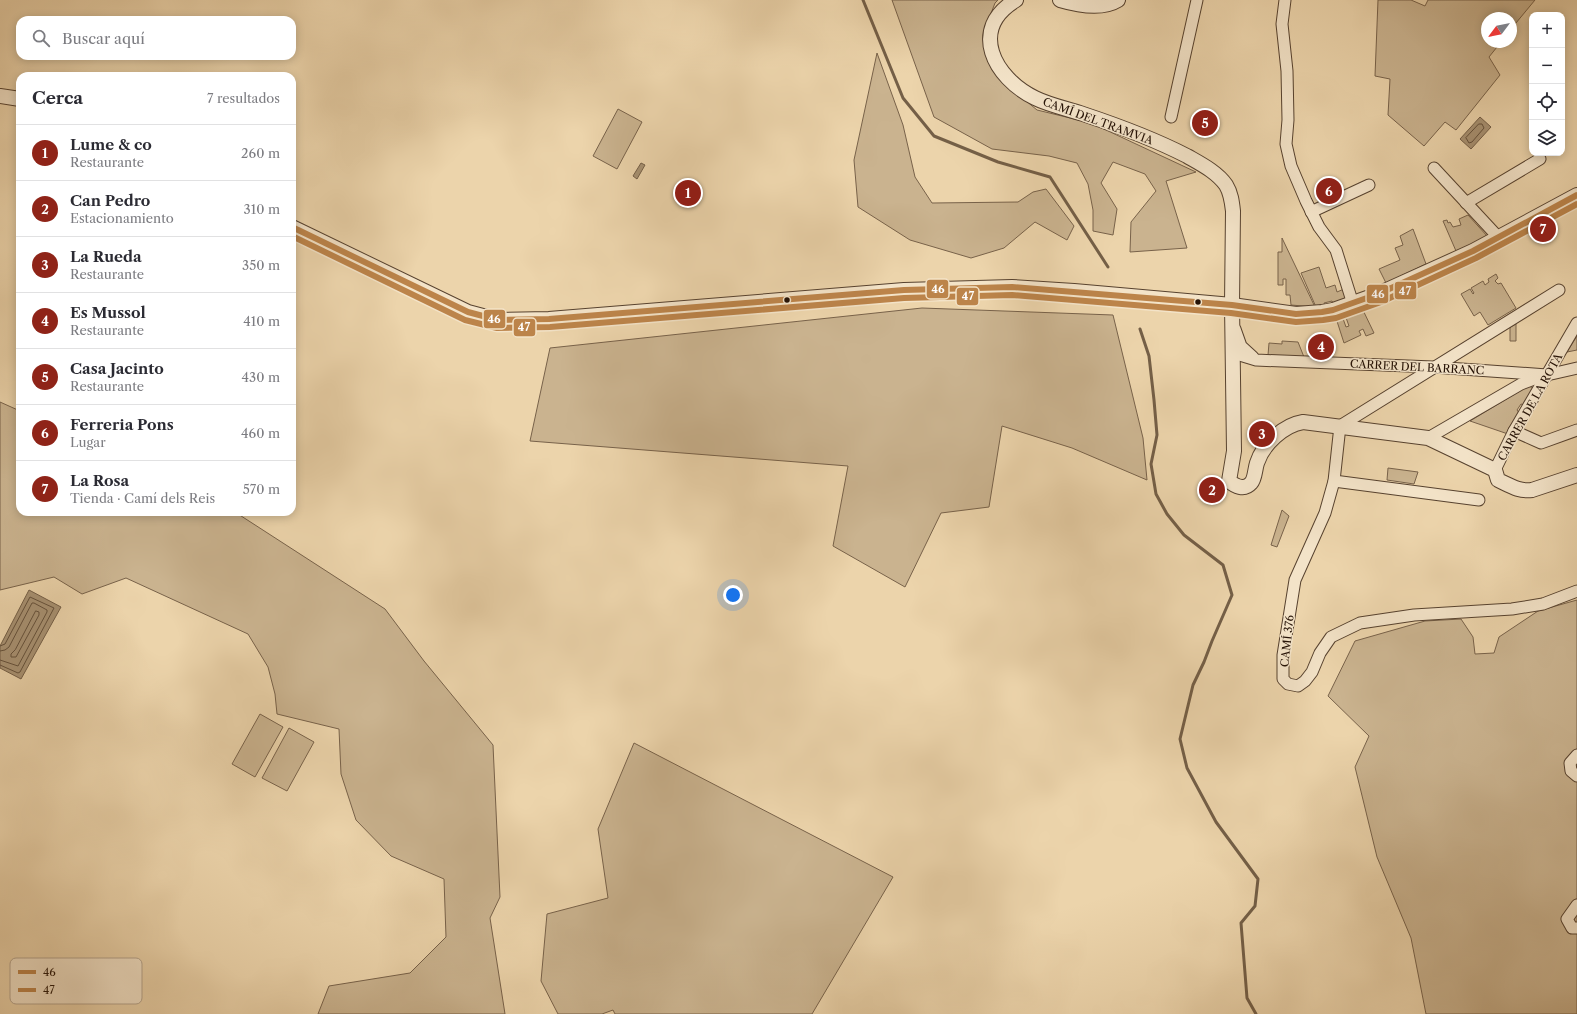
<!DOCTYPE html>
<html lang="es">
<head>
<meta charset="utf-8">
<style>
	:root { --surface:#fff; --page:#f7f7f7; --text:#2b2b33; --muted:#7c7c81; --line:#e1e1e2; --accent:#8f2418 }
	body { margin:0; font-family:"Libre Caslon Text",serif; background:var(--page); color:var(--text) }
	.controls { position:absolute; right:12px; top:12px; display:grid; overflow:hidden; border-radius:8px; box-shadow:0 2px 10px #0003 }
	.controls button { width:36px; height:36px; display:grid; place-items:center; padding:0; border:0; border-bottom:1px solid var(--line); background:var(--surface); color:var(--text); font:20px sans-serif }
	.compass { position:absolute; left:1481px; top:12px; width:36px; height:36px; border-radius:50%; background:var(--surface); box-shadow:0 2px 10px #0003; rotate:238deg }
	.you { position:absolute; left:733px; top:595px; width:14px; height:14px; margin:-10px; border:3px solid #fff; border-radius:50%; background:#1a73e8; box-shadow:0 0 0 6px #1a73e833 }
	.badge { display:grid; place-items:center; width:26px; height:26px; border-radius:50%; background:var(--accent); color:#fff; font-size:13px; font-weight:700 }
	.pin { position:absolute; translate:-50% -50%; border:2px solid #fff; box-shadow:0 1px 4px #0006 }
	.list { margin:0; padding:0; list-style:none }
	h2 { display:flex; justify-content:space-between; align-items:center; height:52px; margin:0; padding:0 16px; font-size:17px }
	h2 small { font-size:13px; font-weight:400; color:var(--muted) }
	.list li { display:grid; grid-template-columns:26px 1fr auto; gap:12px; align-items:center; box-sizing:border-box; height:56px; padding:0 16px; border-top:1px solid var(--line) }
	.list b { display:block; font-size:15px; white-space:nowrap }
	.list p { margin:0; font-size:13px; white-space:nowrap; color:var(--muted) }
	.list em { font-size:13px; font-style:normal; color:var(--muted) }
	.icon { flex:none; width:22px; height:22px; fill:none; stroke:currentColor; stroke-width:2; stroke-linecap:round; stroke-linejoin:round }
	.map { position:relative; flex:none; width:1577px; height:1014px; overflow:hidden }
	.search { position:absolute; background:var(--surface); box-shadow:0 2px 10px #0003; left:16px; top:16px; width:280px; height:44px; display:flex; align-items:center; gap:10px; box-sizing:border-box; padding:0 14px; border-radius:12px; color:var(--muted); font-size:15px }
	.panel { position:absolute; background:var(--surface); box-shadow:0 2px 10px #0003; left:16px; top:72px; width:280px; height:444px; border-radius:12px }
	.map>svg:first-child { display:block }
</style>
</head>
<body>
<div class="map">
<svg width="1577" height="1014" viewBox="0 0 1577 1014">
	<rect width="100%" height="100%" fill="#ecd4ab"/>
	<filter id="stains"><feTurbulence type="fractalNoise" baseFrequency=".005" numOctaves="4"/><feColorMatrix values="0 0 0 0 .2 0 0 0 0 .09 0 0 0 0 .02 0 0 0 .5 -.17"/></filter>
	<radialGradient id="worn" r=".72"><stop offset=".6" stop-color="#630" stop-opacity="0"/><stop offset="1" stop-color="#630" stop-opacity=".3"/></radialGradient>
	<g fill="#cab38f" stroke="#78624a">
		<path d="M 892,0 L 998,0 L 995,3 L 985,29 L 986,49 L 1012,89 L 1037,110 L 1091,123 L 1196,172 L 1166,181 L 1187,248 L 1130,252 L 1131,222 L 1156,191 L 1145,174 L 1113,162 L 1101,183 L 1117,209 L 1113,235 L 1093,231 L 1093,210 L 1088,184 L 1077,163 L 1049,156 L 992,149 L 934,117 Z"/>
		<path d="M 1378,0 L 1411,0 L 1425,6 L 1428,0 L 1535,0 L 1511,29 L 1511,18 L 1487,18 L 1487,42 L 1501,42 L 1489,57 L 1500,75 L 1456,130 L 1445,122 L 1424,146 L 1388,115 L 1390,79 L 1375,76 Z"/>
		<path d="M 877,53 L 903,125 L 915,177 L 932,203 L 1018,202 L 1033,192 L 1046,189 L 1074,226 L 1067,240 L 1035,222 L 1004,248 L 971,258 L 910,240 L 858,207 L 854,160 Z"/>
		<path d="M 618,109 L 642,122 L 617,169 L 593,156 Z"/>
		<path d="M 1468,215 L 1488,237 L 1456,251 L 1443,221 L 1447,220 L 1448,223 L 1450,222 L 1453,227 L 1461,225 L 1459,219 Z"/>
		<path d="M 1413,229 L 1426,264 L 1386,283 L 1379,269 L 1400,260 L 1395,248 L 1403,245 L 1400,236 Z"/>
		<path d="M 1282,238 L 1315,307 L 1291,305 L 1290,295 L 1286,295 L 1286,279 L 1283,279 L 1283,285 L 1278,285 L 1278,252 L 1282,252 Z"/>
		<path d="M 1319,267 L 1326,288 L 1335,285 L 1337,292 L 1344,289 L 1347,298 L 1333,303 L 1332,301 L 1324,303 L 1325,306 L 1316,307 L 1301,273 Z"/>
		<path d="M 1496,274 L 1498,278 L 1495,281 L 1498,284 L 1501,283 L 1516,308 L 1488,325 L 1480,312 L 1474,316 L 1461,294 L 1470,289 L 1473,294 L 1474,293 L 1471,288 L 1483,281 L 1485,285 L 1489,282 L 1488,279 Z"/>
		<path d="M 1361,306 L 1374,333 L 1366,336 L 1363,329 L 1359,331 L 1361,335 L 1344,343 L 1335,315 L 1341,313 L 1346,327 L 1349,326 L 1344,312 Z"/>
		<path d="M 922,308 L 1113,315 L 1143,438 L 1147,480 L 1072,448 L 1002,426 L 989,507 L 941,513 L 905,587 L 833,546 L 848,466 L 530,441 L 550,348 Z"/>
		<path d="M 1516,324 L 1516,341 L 1510,341 L 1510,327 Z"/>
		<path d="M 1577,336 L 1577,350 L 1567,352 Z"/>
		<path d="M 1282,341 L 1298,342 L 1304,357 L 1268,355 L 1269,343 L 1282,344 Z"/>
		<path d="M 1528,386 L 1534,388 L 1524,405 L 1521,404 L 1517,410 L 1520,414 L 1508,434 L 1470,421 Z"/>
		<path d="M 0,402 L 20,411 L 20,512 L 235,512 L 385,609 L 424,661 L 493,745 L 500,897 L 490,918 L 505,1014 L 318,1014 L 329,986 L 410,973 L 446,937 L 444,879 L 391,856 L 356,820 L 341,774 L 339,729 L 277,714 L 275,694 L 268,667 L 248,634 L 126,578 L 82,594 L 54,577 L 0,590 Z"/>
		<path d="M 1388,468 L 1418,472 L 1414,484 L 1387,480 Z"/>
		<path d="M 1282,510 L 1289,516 L 1277,547 L 1271,545 Z"/>
		<path d="M 1577,600 L 1577,1014 L 1426,1014 L 1411,938 L 1377,857 L 1355,767 L 1369,736 L 1328,696 L 1355,641 L 1425,621 L 1461,619 L 1473,637 L 1475,654 L 1494,653 L 1499,637 L 1538,611 Z"/>
		<path d="M 260,714 L 283,727 L 255,777 L 232,764 Z"/>
		<path d="M 289,728 L 314,742 L 287,791 L 262,778 Z"/>
		<path d="M 634,743 L 893,877 L 812,1014 L 615,1014 L 613,1010 L 602,1014 L 558,1014 L 541,981 L 547,914 L 608,898 L 598,829 Z"/>
	</g>
	<g fill="#a89273" stroke="#745f47">
		<path d="M 1480,117 L 1491,127 L 1471,149 L 1460,139 Z"/>
		<path d="M 641,163 L 645,165 L 637,179 L 633,176 Z"/>
		<path d="M 29,590 L 61,607 L 21,679 L 0,668 L 0,646 Z"/>
	</g>
	<g fill="none" stroke-linecap="round" stroke-linejoin="round">
		<g stroke="#66523c" stroke-width="1">
			<path d="M 1479,124 L 1482,124 L 1484,128 L 1472,142 L 1469,143 L 1466,138 Z"/>
			<path d="M 36,611 L 39,612 L 39,615 L 16,657 L 11,657 L 11,654 L 15,650 Z"/>
			<path d="M 0,646 L 5,644 L 30,597 L 54,608 L 20,672 L 18,673 L 0,665"/>
			<path d="M 0,651 L 5,650 L 9,647 L 32,603 L 34,603 L 47,610 L 47,612 L 18,666 L 0,660"/>
		</g>
		<g stroke="#745f47" stroke-width="3">
			<path d="M 863,0 L 903,98 L 934,136 L 998,162 L 1050,177 L 1108,267"/>
			<path d="M 1140,329 L 1149,356 L 1154,400 L 1157,435 L 1151,464 L 1156,494 L 1167,514 L 1184,535 L 1223,565 L 1232,595 L 1212,641 L 1204,662 L 1193,685 L 1180,739 L 1187,768 L 1216,822 L 1258,879 L 1255,906 L 1241,923 L 1247,998 L 1256,1014"/>
		</g>
		<g stroke="#57422f" stroke-width="13">
			<g id="minor">
				<path d="M 1285,0 L 1282,24 L 1287,71 L 1288,120 L 1286,144 L 1291,166 L 1306,201 L 1319,227 L 1336,250 L 1353,304"/>
				<path d="M 1171,117 L 1197,0"/>
				<path d="M 1434,168 L 1499,238"/>
				<path d="M 1466,203 L 1540,159"/>
				<path d="M 1311,212 L 1369,185"/>
				<path d="M 1559,290 L 1340,426 L 1334,481 L 1325,513 L 1295,580 L 1283,655 L 1283,679 L 1288,684 L 1298,686 L 1305,681 L 1312,672 L 1320,653 L 1331,637 L 1360,623 L 1414,615 L 1512,609 L 1543,604 L 1577,591"/>
				<path d="M 1235,329 L 1241,346 L 1253,357"/>
				<path d="M 1233,353 L 1256,360 L 1433,367 L 1547,375 L 1577,368"/>
				<path d="M 1514,431 L 1541,443 L 1577,430"/>
				<path d="M 1428,438 L 1521,384 L 1542,376"/>
				<path d="M 1495,470 L 1514,431 L 1577,323"/>
				<path d="M 1334,481 L 1479,500"/>
				<path d="M 1577,755 L 1570,763 L 1571,771 L 1577,776"/>
				<path d="M 1577,905 L 1567,919 L 1572,928 L 1577,928"/>
			</g>
		</g>
		<g stroke="#57422f" stroke-width="16">
			<g id="tertiary">
				<path d="M 1016,0 C 968,29 994,78 1035,98 C 1049,105 1068,109 1083,114 C 1119,126 1154,139 1187,156 C 1201,164 1217,172 1226,185 C 1231,193 1232,202 1233,211 L 1232,305 L 1234,451 L 1229,481 C 1235,486 1244,491 1251,483 C 1255,479 1255,469 1257,463 C 1263,444 1284,425 1303,422 L 1428,438 L 1495,470 L 1498,480 C 1509,485 1519,492 1532,490 L 1577,475"/>
				<path d="M 1060,0 C 1077,5 1102,10 1118,0"/>
				<path d="M 0,96 L 20,99"/>
				<path d="M 292,227 L 468,312 L 498,320 L 549,319 L 904,290 L 1012,287 L 1074,291 L 1142,297 L 1232,305 L 1296,314 L 1322,312 L 1333,310 L 1378,294 L 1473,251 L 1577,195"/>
			</g>
		</g>
		<use href="#minor" stroke="#f3e3c8" stroke-width="11"/>
		<use href="#tertiary" stroke="#f3e3c8" stroke-width="14"/>
		<g stroke="#f3e3c8" stroke-width="9">
			<path id="bus-1" d="M 292,227 L 468,312 L 498,320 L 549,319 L 904,290 L 1012,287 L 1232,305 L 1296,314 L 1322,312 L 1333,310 L 1378,294 L 1473,251 L 1577,195"/>
		</g>
		<g stroke="#f3e3c8" stroke-width="9">
			<path id="bus-2" d="M 292,236 L 465,320 L 497,328 L 550,327 L 904,298 L 1012,295 L 1231,313 L 1296,322 L 1323,320 L 1336,318 L 1381,302 L 1476,258 L 1577,204"/>
		</g>
		<use href="#bus-1" stroke="#bc844a" stroke-width="6"/>
		<use href="#bus-2" stroke="#bc844a" stroke-width="6"/>
	</g>
	<g fill="#251206" stroke="#f3e3c8" stroke-width="1.5">
		<circle cx="787" cy="300" r="3.5"/>
		<circle cx="1198" cy="302" r="3.5"/>
	</g>
	<g text-anchor="middle" stroke-width="3" stroke-linejoin="round" paint-order="stroke">
		<g font-size="11" fill="#251206" stroke="#f3e3c8">
			<text transform="translate(1098 121) rotate(20)" y="4">CAMÍ DEL TRAMVIA</text>
			<text transform="translate(1417 367) rotate(3)" y="4">CARRER DEL BARRANC</text>
			<text transform="translate(1530 407) rotate(-61)" y="4">CARRER DE LA ROTA</text>
			<text transform="translate(1287 641) rotate(-84)" y="4">CAMÍ 376</text>
		</g>
	</g>
	<rect x="10" y="958" width="132" height="46" rx="6" fill="#f3e3c8" stroke="#b5a48e" stroke-width="1"/>
	<rect x="18" y="970" width="18" height="4" fill="#bc844a"/>
	<rect x="18" y="988" width="18" height="4" fill="#bc844a"/>
	<g font-size="11" fill="#251206">
		<text x="43" y="976">46</text>
		<text x="43" y="994">47</text>
	</g>
	<g stroke="#f3e3c8" stroke-width="1.5">
		<rect x="926" y="279" width="23" height="20" rx="4" fill="#bc844a"/>
		<rect x="1394" y="281" width="23" height="19" rx="4" fill="#bc844a"/>
		<rect x="1366" y="284" width="23" height="20" rx="4" fill="#bc844a"/>
		<rect x="956" y="287" width="23" height="19" rx="4" fill="#bc844a"/>
		<rect x="483" y="309" width="23" height="20" rx="4" fill="#bc844a"/>
		<rect x="513" y="318" width="23" height="19" rx="4" fill="#bc844a"/>
	</g>
	<g font-size="11" text-anchor="middle" font-weight="bold" fill="#fff">
		<text x="938" y="293">46</text>
		<text x="1405" y="295">47</text>
		<text x="1378" y="298">46</text>
		<text x="968" y="300">47</text>
		<text x="494" y="323">46</text>
		<text x="524" y="331">47</text>
	</g>
	<rect width="100%" height="100%" filter="url(#stains)"/>
	<rect width="100%" height="100%" fill="url(#worn)"/>
</svg>
<div class="controls">
<button>+</button>
<button>−</button>
<button><svg class="icon" aria-label="locate" viewBox="0 0 24 24"><circle cx="12" cy="12" r="6"/><path d="M12 2v4M12 18v4M2 12h4M18 12h4"/></svg></button>
<button><svg class="icon" aria-label="layers" viewBox="0 0 24 24"><path d="M12 4l9 5-9 5-9-5zM3 14l9 5 9-5"/></svg></button>
</div>
<svg class="compass" viewBox="-18 -18 36 36"><path d="M0-13l5 13h-10z" fill="#e53935"/><path d="M0 13l5-13h-10z" fill="#7c7c81"/></svg>
<div class="you"></div>
<div class="pin badge" style="left:688px;top:193px">1</div>
<div class="pin badge" style="left:1212px;top:490px">2</div>
<div class="pin badge" style="left:1262px;top:434px">3</div>
<div class="pin badge" style="left:1321px;top:347px">4</div>
<div class="pin badge" style="left:1205px;top:123px">5</div>
<div class="pin badge" style="left:1329px;top:191px">6</div>
<div class="pin badge" style="left:1543px;top:229px">7</div>
<div class="search"><svg class="icon" aria-label="search" viewBox="0 0 24 24"><circle cx="10" cy="10" r="6"/><path d="M15 15l6 6"/></svg>Buscar aquí</div>
<section class="panel">
<h2>Cerca<small>7 resultados</small></h2>
<ul class="list">
<li><span class="badge">1</span><div><b>Lume &amp; co</b><p>Restaurante</p></div><em>260 m</em></li>
<li><span class="badge">2</span><div><b>Can Pedro</b><p>Estacionamiento</p></div><em>310 m</em></li>
<li><span class="badge">3</span><div><b>La Rueda</b><p>Restaurante</p></div><em>350 m</em></li>
<li><span class="badge">4</span><div><b>Es Mussol</b><p>Restaurante</p></div><em>410 m</em></li>
<li><span class="badge">5</span><div><b>Casa Jacinto</b><p>Restaurante</p></div><em>430 m</em></li>
<li><span class="badge">6</span><div><b>Ferreria Pons</b><p>Lugar</p></div><em>460 m</em></li>
<li><span class="badge">7</span><div><b>La Rosa</b><p>Tienda · Camí dels Reis</p></div><em>570 m</em></li>
</ul>
</section>
</div>
</body>
</html>
